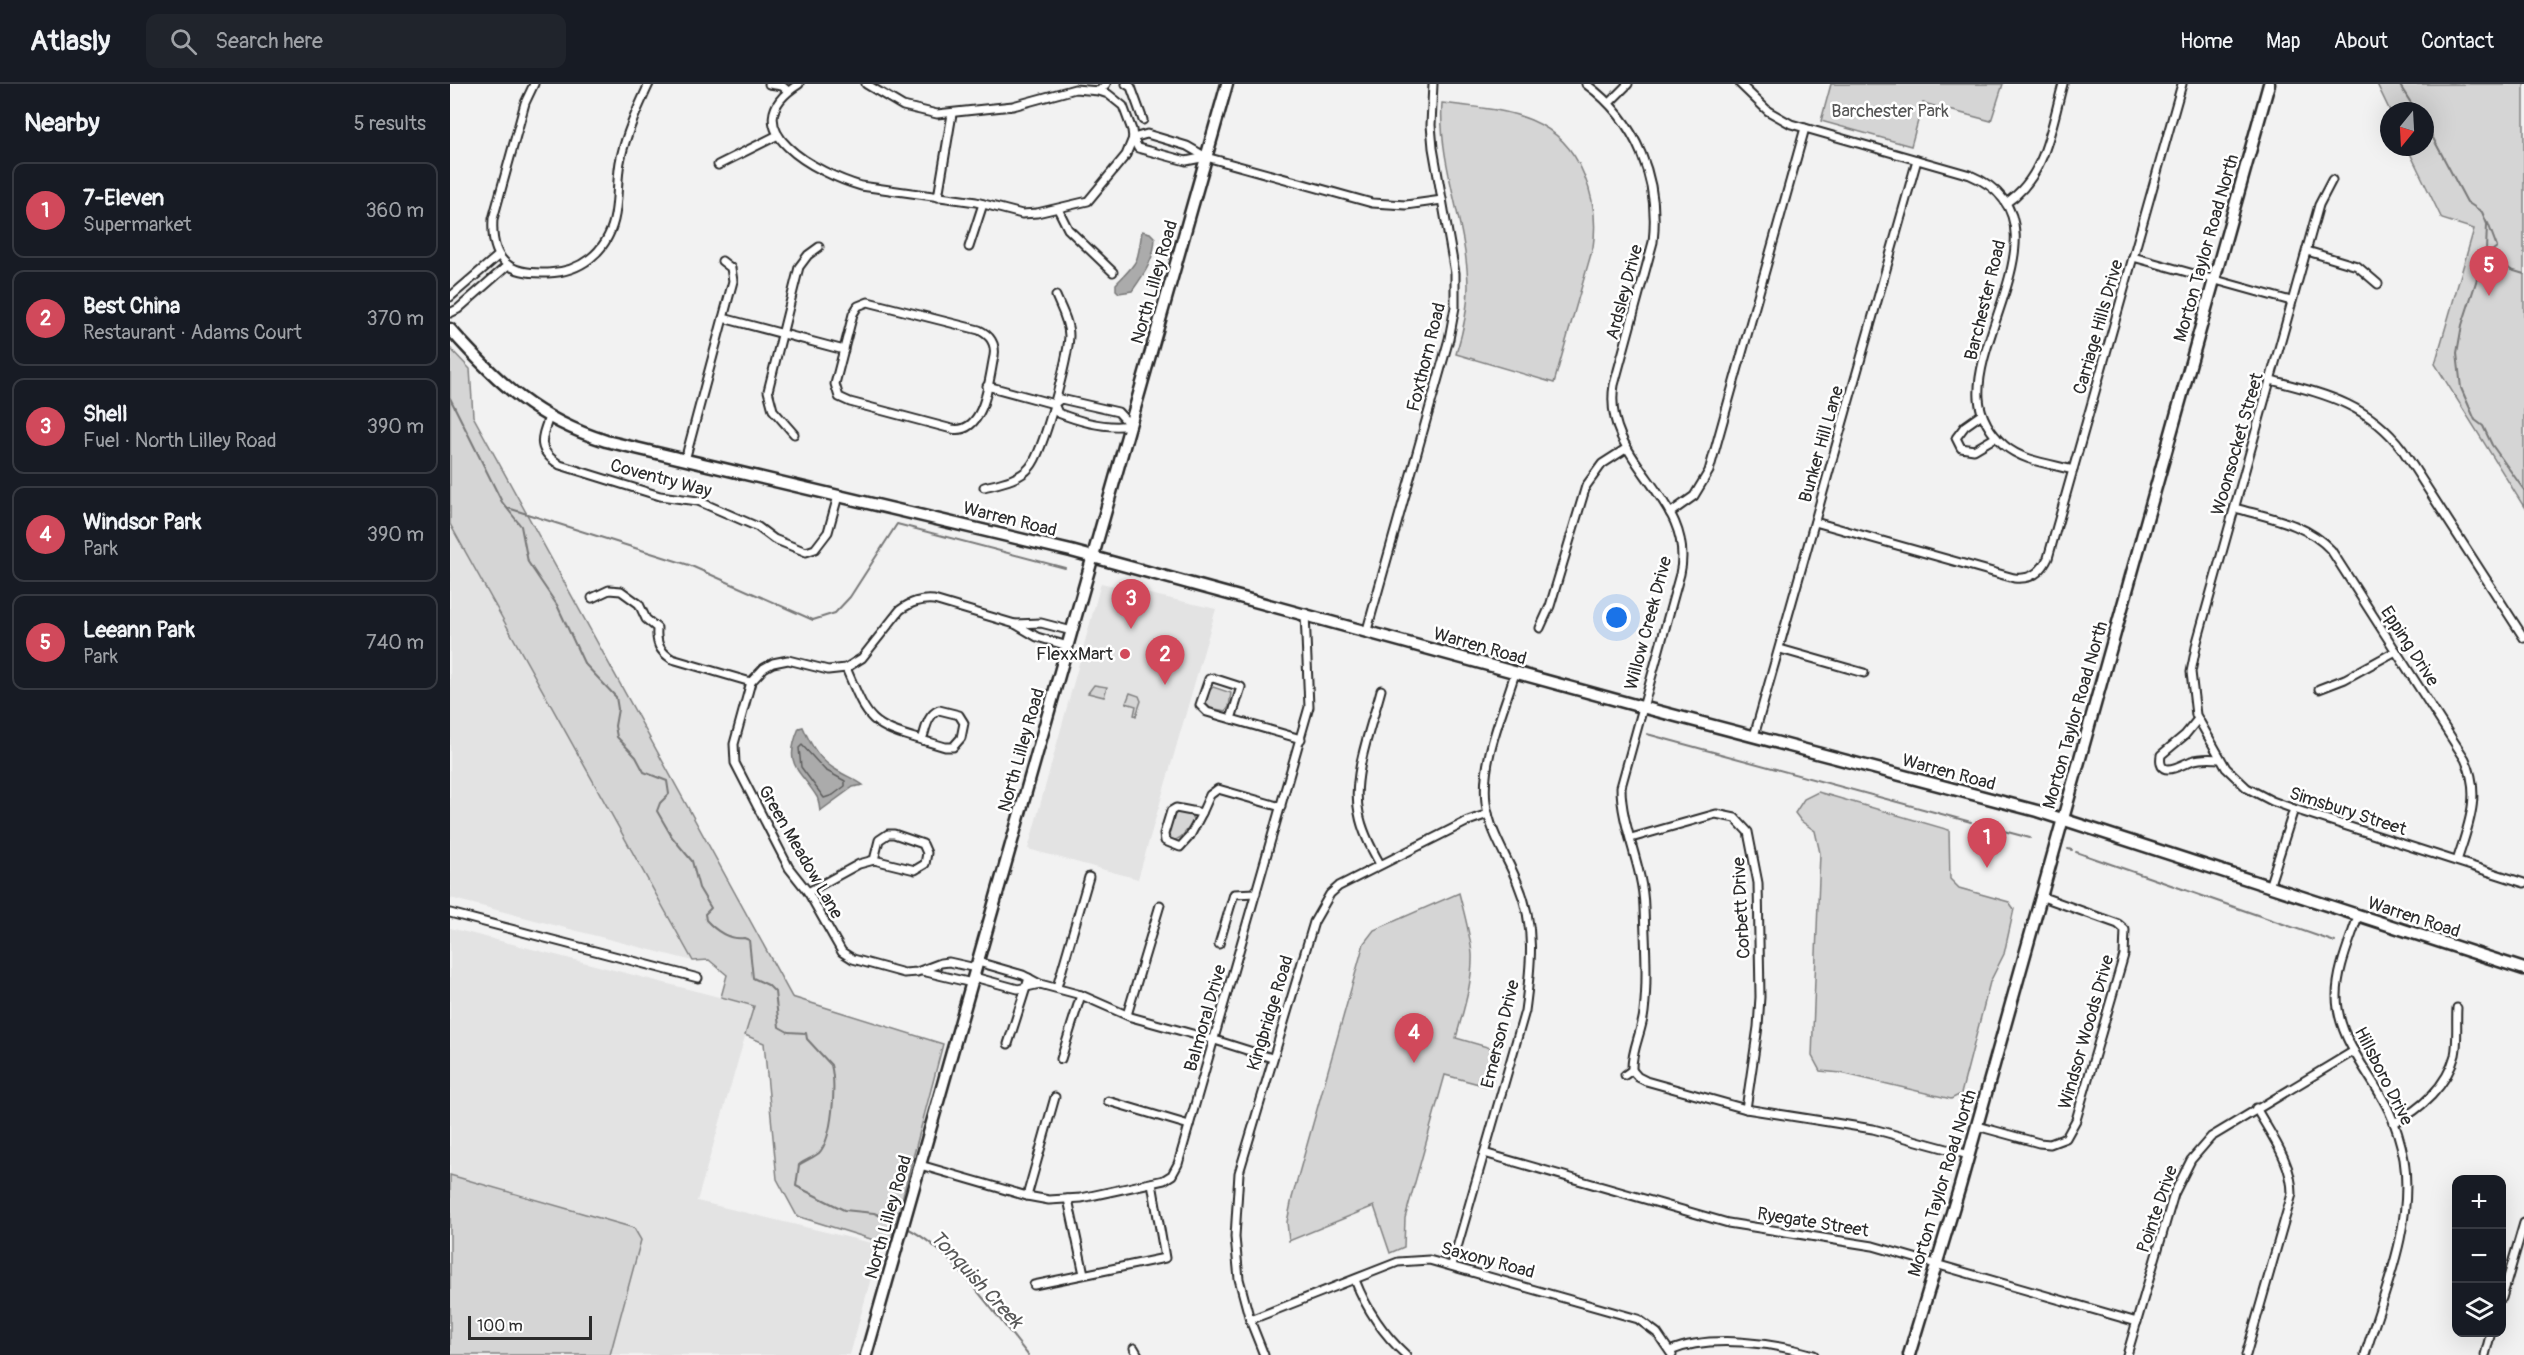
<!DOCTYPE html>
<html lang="en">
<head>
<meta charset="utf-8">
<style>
	:root { --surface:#171b24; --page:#20242c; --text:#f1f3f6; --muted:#9ea1a6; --line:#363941; --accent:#d1495b }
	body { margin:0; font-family:Pangolin,sans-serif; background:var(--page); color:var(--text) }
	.controls { position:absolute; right:18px; bottom:18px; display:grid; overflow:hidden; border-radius:12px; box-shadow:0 6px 24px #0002 }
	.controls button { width:54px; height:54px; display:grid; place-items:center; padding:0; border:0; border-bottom:2px solid var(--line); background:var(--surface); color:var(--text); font:30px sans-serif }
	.compass { position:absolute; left:1930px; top:18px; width:54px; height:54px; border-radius:50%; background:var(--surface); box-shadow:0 6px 24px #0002; rotate:198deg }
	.scale { position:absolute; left:18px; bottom:15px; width:124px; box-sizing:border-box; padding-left:6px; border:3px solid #2b2b2b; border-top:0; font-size:16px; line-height:21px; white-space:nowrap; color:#2b2b2b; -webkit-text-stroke:4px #fff; paint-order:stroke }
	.you { position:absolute; left:1167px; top:534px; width:21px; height:21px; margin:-15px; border:4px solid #fff; border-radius:50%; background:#1a73e8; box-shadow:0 0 0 9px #1a73e833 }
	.badge { display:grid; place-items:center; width:39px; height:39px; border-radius:50%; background:var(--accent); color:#fff; font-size:20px; font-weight:700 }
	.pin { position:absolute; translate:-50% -50px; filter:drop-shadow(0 2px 3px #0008) }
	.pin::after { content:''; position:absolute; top:32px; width:21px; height:18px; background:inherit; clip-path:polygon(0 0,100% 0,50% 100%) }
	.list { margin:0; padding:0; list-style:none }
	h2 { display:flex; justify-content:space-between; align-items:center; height:78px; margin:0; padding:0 24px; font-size:26px }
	h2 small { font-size:20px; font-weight:400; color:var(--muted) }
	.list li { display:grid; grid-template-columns:39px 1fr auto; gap:18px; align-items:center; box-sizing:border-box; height:96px; margin:0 12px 12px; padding:0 12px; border:2px solid var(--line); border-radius:12px }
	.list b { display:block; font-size:22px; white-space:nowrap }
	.list p { margin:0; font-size:20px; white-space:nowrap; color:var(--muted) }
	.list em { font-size:20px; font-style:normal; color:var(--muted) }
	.icon { flex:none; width:33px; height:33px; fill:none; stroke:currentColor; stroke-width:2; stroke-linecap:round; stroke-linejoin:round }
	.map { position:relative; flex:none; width:2074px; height:1271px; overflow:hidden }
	header { display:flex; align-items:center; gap:36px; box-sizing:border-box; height:84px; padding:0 30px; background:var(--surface); border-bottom:2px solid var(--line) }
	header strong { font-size:28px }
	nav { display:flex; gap:33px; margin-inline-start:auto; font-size:21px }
	.search { width:420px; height:54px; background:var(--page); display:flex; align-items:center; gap:15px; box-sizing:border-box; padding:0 21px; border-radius:12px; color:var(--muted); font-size:22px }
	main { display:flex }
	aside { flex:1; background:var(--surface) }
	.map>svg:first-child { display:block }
</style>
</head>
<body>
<header>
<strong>Atlasly</strong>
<div class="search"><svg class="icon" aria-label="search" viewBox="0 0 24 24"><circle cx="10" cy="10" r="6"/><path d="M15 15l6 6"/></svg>Search here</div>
<nav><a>Home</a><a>Map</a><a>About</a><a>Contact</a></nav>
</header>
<main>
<aside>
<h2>Nearby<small>5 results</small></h2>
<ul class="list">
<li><span class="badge">1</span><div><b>7-Eleven</b><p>Supermarket</p></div><em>360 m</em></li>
<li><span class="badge">2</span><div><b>Best China</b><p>Restaurant · Adams Court</p></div><em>370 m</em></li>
<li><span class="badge">3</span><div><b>Shell</b><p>Fuel · North Lilley Road</p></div><em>390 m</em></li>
<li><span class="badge">4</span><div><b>Windsor Park</b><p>Park</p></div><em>390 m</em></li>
<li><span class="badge">5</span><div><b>Leeann Park</b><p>Park</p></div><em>740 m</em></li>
</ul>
</aside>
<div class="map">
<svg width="2074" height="1271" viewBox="0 0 2074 1271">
	<rect width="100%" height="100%" fill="#f2f2f2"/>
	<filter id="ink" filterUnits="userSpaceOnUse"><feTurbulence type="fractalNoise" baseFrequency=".0167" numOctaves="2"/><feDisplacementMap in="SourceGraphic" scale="12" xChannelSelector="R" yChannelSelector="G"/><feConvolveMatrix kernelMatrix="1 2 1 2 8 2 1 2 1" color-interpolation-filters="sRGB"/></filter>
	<g filter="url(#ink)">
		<g fill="#e3e3e3">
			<path d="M 0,440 L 243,877 L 0,814 Z"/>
			<path d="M 651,499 L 766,525 L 688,795 L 578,765 Z"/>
			<path d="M 0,844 L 304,922 L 247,1117 L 430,1161 L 400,1271 L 0,1271 Z"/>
		</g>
		<g fill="#d5d5d5" stroke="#808080" stroke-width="1.5">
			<path d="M 1381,0 L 1553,0 L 1541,37 L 1473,19 L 1461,62 L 1371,37 Z"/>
			<path d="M 1927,0 L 2074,0 L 2074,423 L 1985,280 L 2024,145 L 1992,135 L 1957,63 L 1975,63 L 1975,27 L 1940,27 Z"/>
			<path d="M 992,19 C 1051,26 1109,28 1134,91 C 1144,115 1147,137 1143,163 L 1104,299 L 1006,270 C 1013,248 1018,225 1018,202 C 1017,140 988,81 992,19 Z"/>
			<path d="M 0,264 L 20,285 L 23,332 L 342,913 L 493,960 L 440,1161 L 347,1132 L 327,1095 L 314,959 L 295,951 L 304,922 L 271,913 L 277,891 L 259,876 L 243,877 L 0,440 Z"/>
			<path d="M 644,601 L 657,603 L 654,613 L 638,609 Z"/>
			<path d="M 763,603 L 781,609 L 779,623 L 776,627 L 760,624 L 756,620 L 759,607 Z"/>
			<path d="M 680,609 L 689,612 L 691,617 L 686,632 L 684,631 L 686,622 L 676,619 Z"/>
			<path d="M 1368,708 L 1499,746 L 1500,795 L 1509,804 L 1559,818 L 1564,825 L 1554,870 L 1540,898 L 1511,1010 L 1501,1015 L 1391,989 L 1370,987 L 1362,972 L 1370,769 L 1365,747 L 1351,737 L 1345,729 L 1354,715 Z"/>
			<path d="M 730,727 L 740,730 L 744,737 C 737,745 732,757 721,756 L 718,750 L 724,731 Z"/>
			<path d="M 1009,809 C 1014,829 1020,849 1022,870 C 1023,898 1013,927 1006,954 L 1051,967 L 1040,1003 L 995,991 L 955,1134 L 954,1163 L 940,1169 L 924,1122 L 839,1157 L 837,1138 L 842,1114 L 914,859 L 924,846 Z"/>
			<path d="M 0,1091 L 184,1144 L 191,1156 L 160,1271 L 0,1271 Z"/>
		</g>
		<g fill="#ababab" stroke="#787878" stroke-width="1.5">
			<path d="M 692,147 L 700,149 L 705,154 C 704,176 695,189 682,207 L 669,209 L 666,206 L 666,200 C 689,176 687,181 692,147 Z"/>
			<path d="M 353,643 C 361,662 370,677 388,687 C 396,692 405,695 413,701 L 403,703 L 370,727 C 369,722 369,717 367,713 C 349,684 333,682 349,644 Z"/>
		</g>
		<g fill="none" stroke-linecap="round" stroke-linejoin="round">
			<path stroke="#5e5e5e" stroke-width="1.5" d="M 352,661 L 375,686 L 395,697 L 395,702 L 383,711 L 374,714 L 351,683 L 349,664 Z"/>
			<g stroke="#787878" stroke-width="2">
				<path d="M 1949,0 L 1966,27"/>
				<path d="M 1975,39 L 2017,118 L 2032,128 L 2037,140 L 2036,167 L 2012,241 L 2007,269 L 2011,304 L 2025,336 L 2033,342 L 2042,361 L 2074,406"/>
				<path d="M 2038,139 L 2047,163 L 2043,166 L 2044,173 L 2061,186 L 2074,190"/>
				<path d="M 0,314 L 52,418 L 71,442 L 78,478 L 107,521 L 134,579 L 166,613 L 168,625 L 165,642 L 167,653 L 186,673 L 194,688 L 217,697 L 219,710 L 210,719 L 207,727 L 222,753 L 242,777 L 249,804 L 261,824 L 255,830 L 256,836 C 266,847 279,856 294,854 L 299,856 L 303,894 L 318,901 L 325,908 L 329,943 L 338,948 L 356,949 L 357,955 L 381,981 C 386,1000 383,1054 369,1069 C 363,1074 355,1076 349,1081 L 346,1102 L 394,1126 L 424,1129 L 450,1140"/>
				<path d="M 58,424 L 239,481 L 363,536 L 385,529 L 400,513 L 447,440 L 615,484"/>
				<path d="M 1197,650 L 1521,738"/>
				<path d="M 1535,742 L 1580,754"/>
				<path d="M 1618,765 L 1622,766"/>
				<path d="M 1626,768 L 1885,858"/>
				<path d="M 457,1144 C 502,1166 546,1232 578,1271"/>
			</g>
			<g stroke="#2b2b2b" stroke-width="11">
				<g id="street">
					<path d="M 84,0 L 75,19 L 43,135 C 42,151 44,171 58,181 C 69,189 85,189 98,189 C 130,188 156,169 164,136 C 169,116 166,94 171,73 C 177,47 188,24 199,0"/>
					<path d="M 319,0 L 332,2 L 338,7"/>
					<path d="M 349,0 C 279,44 369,90 411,102 L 526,118 L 572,130 L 587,129 L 638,117 L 676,71 L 683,54 L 682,46 L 673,22 L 658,10 L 649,7 L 625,5 L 563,22 L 487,30 L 453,22 L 416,0"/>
					<path d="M 676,0 L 681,3 L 693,36"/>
					<path d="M 1136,0 C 1187,37 1210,96 1203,158 L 1164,301 C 1151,379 1247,413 1230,490 L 1171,703 C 1171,743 1193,782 1194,823 C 1195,858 1198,894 1194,928 C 1192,948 1181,967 1182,986 L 1175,991"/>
					<path d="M 1290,0 L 1318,27 L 1341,40 L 1520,91 C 1619,132 1524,244 1529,314 C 1530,332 1541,350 1554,361 C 1572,377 1601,380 1623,386"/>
					<path d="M 649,7 L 656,0"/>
					<path d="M 1159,19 L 1178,0"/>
					<path d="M 683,54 L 697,50 L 737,62 L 756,73 L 922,119 L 956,121 L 992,116"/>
					<path d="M 683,54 L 688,64 L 736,77 L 756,73"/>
					<path d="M 268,81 L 328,51"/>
					<path d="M 1882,96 L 1869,121 L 1747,558 L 1741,588 L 1746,631 L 1776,684 L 1797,704 L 1822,717 L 1844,725 L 2074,799"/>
					<path d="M 488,113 L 502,30"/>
					<path d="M 1556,119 C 1596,93 1601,43 1613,0"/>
					<path d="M 608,125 L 618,145 L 663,188"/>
					<path d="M 519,163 L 533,120"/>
					<path d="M 1857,167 L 1907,182 L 1928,200"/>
					<path d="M 1683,173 L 1841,217"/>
					<path d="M 0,213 L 49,171"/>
					<path d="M 418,218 L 529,246 C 540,251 546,260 544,272 C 539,295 535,351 502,345 L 400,318 L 389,313 L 385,300 L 403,230 L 408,222 Z"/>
					<path d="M 0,229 L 8,225 L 58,181"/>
					<path d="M 273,234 L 394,266"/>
					<path d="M 1821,296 C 1874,310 1917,319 1952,365 L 2074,554"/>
					<path d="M 537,302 L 604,320 L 611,315 L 668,328 L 680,341"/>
					<path d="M 604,320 L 608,329 C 631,338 657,345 680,341"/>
					<path d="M 1532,330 L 1515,342 L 1506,354 L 1511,364 L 1524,366 L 1546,353"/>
					<path d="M 99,333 C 91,355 86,366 110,381 L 210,412 L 248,417 L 308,443 L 324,455 L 356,468 L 365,465 L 378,448 L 388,412"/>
					<path d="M 344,350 L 323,326 L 318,307 L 349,183 L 358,171 L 369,163"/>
					<path d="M 235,376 L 283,197 L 281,184 L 272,177"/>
					<path d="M 534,403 C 550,399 569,396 580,383 C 594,367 618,274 619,252 C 619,238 611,224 606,212"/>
					<path d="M 1785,424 C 1820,434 1856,439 1881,466 L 2015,675 C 2032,711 2018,742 2007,777"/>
					<path d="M 1220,429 L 1244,412 L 1259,387 L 1355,44"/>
					<path d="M 1365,438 L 1564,494 C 1580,496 1591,489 1598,474 L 1732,0"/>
					<path d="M 142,514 L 159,506 L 171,507 L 189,520 L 196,535 L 207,544 C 206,559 209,567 222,575 L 301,598"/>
					<path d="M 565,540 L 591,539 L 622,547"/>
					<path d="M 1090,544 L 1100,522 L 1136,402 L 1152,380 L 1177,364"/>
					<path d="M 917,546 L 999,255 L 1005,223 L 1005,189 L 983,64 L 981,41 L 983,0"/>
					<path d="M 1330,565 L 1414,589"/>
					<path d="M 396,584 C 418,635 418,641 472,656"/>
					<path d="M 1869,605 L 1895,595 L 1946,567"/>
					<path d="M 489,626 L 509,631 L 514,639 L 511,654 L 503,663 L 495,663 L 472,656 C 476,645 477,631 489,626 Z"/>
					<path d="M 781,635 L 791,603 L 763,594 L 759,595 L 750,621 L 757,628 L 851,655"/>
					<path d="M 1748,635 L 1735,651 L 1711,671 C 1707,696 1731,681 1741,677 C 1750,674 1760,674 1770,675"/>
					<path d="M 1304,652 L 1467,76"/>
					<path d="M 726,724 L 752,729 L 740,752 L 730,763 L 715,757 L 714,750 L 721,727 Z"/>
					<path d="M 752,729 L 760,711 L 768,705 L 831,723"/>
					<path d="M 438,750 L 444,750 L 473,760 L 477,769 L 475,780 L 465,786 L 424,776 L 429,756 Z"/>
					<path d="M 1181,754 L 1266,730 L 1285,734 L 1298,748 L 1308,799 L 1310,913 L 1308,943 L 1296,1025"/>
					<path d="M 930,780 C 921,764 912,747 909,729 C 901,693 922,641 931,606"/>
					<path d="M 1819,803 L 1844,725"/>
					<path d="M 358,808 L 409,780 L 424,776"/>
					<path d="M 0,829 L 248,894"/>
					<path d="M 1908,832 C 1900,857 1887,885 1887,912 C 1887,956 1922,990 1939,1027 C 1946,1042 1951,1059 1954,1075 C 1964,1142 1934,1208 1915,1271"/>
					<path d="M 769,860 L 784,810 L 806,809"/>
					<path d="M 528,878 L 573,891 L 590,900 L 631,911 L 681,933 L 764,956"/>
					<path d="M 526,884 L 499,878 L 491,879 L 467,888 L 454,889 L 403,875 L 392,868 L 358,808 L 339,784 L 285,679 L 284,660 L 301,598 L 314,584 L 323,579 L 338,576 L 378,586 L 396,584 L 412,574 L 450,526 C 461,518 470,515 484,516 L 565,540 L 587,553 L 618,562"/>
					<path d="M 472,887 L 522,899"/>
					<path d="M 524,893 L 568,905 L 590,900"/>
					<path d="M 607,903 L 639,793"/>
					<path d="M 677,931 L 710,821"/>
					<path d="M 768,957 L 822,974"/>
					<path d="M 558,960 L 579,894"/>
					<path d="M 611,975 L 631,911"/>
					<path d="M 1182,986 L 1188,993 L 1196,997 L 1296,1025 L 1423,1045 L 1519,1071"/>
					<path d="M 658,1017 L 739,1041"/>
					<path d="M 1944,1039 C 1971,1025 1997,1002 2005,971 C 2008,957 2006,939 2007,924"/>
					<path d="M 1527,1042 L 1589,1059 L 1600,1060 L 1616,1054 L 1626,1036 L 1674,871 L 1675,846 L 1668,840 L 1590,812"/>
					<path d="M 1034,1069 L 1278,1139 L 1423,1162 L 1687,1238"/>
					<path d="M 470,1081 L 577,1112 L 599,1116 L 631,1114 L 714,1096 L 722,1091 L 728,1080 L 859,623 L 855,529"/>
					<path d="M 577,1112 L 605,1013"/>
					<path d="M 618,1115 L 634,1190"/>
					<path d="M 1002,1181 L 1075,927 C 1081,882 1086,842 1068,800 C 1057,772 1040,749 1036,719 C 1031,675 1053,629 1065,589"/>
					<path d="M 905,1196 C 916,1224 933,1250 956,1271"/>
					<path d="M 584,1201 L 715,1174 L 702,1099"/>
					<path d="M 2052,1214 L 2074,1139"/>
					<path d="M 800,1236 L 948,1178 L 979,1176 L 1188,1235 L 1207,1249 L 1222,1271"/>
					<path d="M 684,1264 L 688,1271"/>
					<path d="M 1220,1267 C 1260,1250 1324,1259 1364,1271"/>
					<path d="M 814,1271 L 800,1236 L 789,1195 L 785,1153 L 789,1089 L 864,838 L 880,810 L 889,802 L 1018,737 L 1038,730"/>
					<path d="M 1677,1271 L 1724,1110 L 1741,1076 L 1761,1053 L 1904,967"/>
					<path d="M 1796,1271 L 1842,1110 C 1842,1078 1821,1051 1806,1024"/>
					<path d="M 2035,1271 L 2041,1248"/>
				</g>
			</g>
			<g stroke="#2b2b2b" stroke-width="15">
				<g id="secondary">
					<path d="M 0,245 C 48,299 86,335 156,357 L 621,467 L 1192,623 L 1587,727 L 2074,885"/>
					<path d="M 416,1271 L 777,0"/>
					<path d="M 1459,1271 L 1510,1102 L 1819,0"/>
				</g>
			</g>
			<use href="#street" stroke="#fff" stroke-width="7"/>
			<use href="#secondary" stroke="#fff" stroke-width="10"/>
		</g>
	</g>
	<circle fill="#d1495b" stroke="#fff" stroke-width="2" cx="675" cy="570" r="6"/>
	<g text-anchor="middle" stroke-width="5" stroke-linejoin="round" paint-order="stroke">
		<g font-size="18" fill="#565656" stroke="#fff">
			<text x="1440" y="33">Barchester Park</text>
		</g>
		<g font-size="18" fill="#2b2b2b" stroke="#fff">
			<text transform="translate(1756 164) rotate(-74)" y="6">Morton Taylor Road North</text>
			<text transform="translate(704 198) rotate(-74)" y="6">North Lilley Road</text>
			<text transform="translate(1174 208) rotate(-75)" y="6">Ardsley Drive</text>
			<text transform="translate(1535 216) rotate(-76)" y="6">Barchester Road</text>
			<text transform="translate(1648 243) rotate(-74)" y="6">Carriage Hills Drive</text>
			<text transform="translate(976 273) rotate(-76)" y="6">Foxthorn Road</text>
			<text transform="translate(1371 360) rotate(-74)" y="6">Bunker Hill Lane</text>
			<text transform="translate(1787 360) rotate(-74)" y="6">Woonsocket Street</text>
			<text transform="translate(211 394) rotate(15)" y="6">Coventry Way</text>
			<text transform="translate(560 435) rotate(14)" y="6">Warren Road</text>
			<text transform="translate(1198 539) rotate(-75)" y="6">Willow Creek Drive</text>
			<text transform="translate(1030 562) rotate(16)" y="6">Warren Road</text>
			<text transform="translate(1960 562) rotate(57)" y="6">Epping Drive</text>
			<text transform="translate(1625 631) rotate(-74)" y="6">Morton Taylor Road North</text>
			<text transform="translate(571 666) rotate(-74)" y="6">North Lilley Road</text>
			<text transform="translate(1499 688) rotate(15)" y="6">Warren Road</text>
			<text transform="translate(1898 727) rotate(18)" y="6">Simsbury Street</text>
			<text transform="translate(351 768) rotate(60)" y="6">Green Meadow Lane</text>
			<text transform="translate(1291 824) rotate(-93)" y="6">Corbett Drive</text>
			<text transform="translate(1964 833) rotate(18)" y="6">Warren Road</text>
			<text transform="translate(820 929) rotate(-73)" y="6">Kingbridge Road</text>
			<text transform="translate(755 934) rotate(-74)" y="6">Balmoral Drive</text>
			<text transform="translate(1636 948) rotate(-74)" y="6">Windsor Woods Drive</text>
			<text transform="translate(1050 950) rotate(-76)" y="6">Emerson Drive</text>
			<text transform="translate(1934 992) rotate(63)" y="6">Hillsboro Drive</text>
			<text transform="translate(1492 1099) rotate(-73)" y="6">Morton Taylor Road North</text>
			<text transform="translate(1707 1125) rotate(-71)" y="6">Pointe Drive</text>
			<text transform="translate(438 1133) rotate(-74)" y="6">North Lilley Road</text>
			<text transform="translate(1363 1138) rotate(9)" y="6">Ryegate Street</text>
			<text transform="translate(1038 1176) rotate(15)" y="6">Saxony Road</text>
		</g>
		<g font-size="18" fill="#2b2b2b" stroke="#fff" text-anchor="end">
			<text x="663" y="576">FlexxMart</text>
		</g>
		<g font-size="20" font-style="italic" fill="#585858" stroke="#fff">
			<text transform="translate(527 1195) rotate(47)" y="7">Tonquish Creek</text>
		</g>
	</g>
</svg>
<div class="controls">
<button>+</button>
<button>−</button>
<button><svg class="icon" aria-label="layers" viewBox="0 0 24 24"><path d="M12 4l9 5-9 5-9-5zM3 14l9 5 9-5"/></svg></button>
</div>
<svg class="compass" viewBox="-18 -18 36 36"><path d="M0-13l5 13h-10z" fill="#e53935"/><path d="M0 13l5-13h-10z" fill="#9ea1a6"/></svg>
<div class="scale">100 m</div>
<div class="you"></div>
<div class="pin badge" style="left:1537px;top:784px">1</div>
<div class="pin badge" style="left:715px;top:601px">2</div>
<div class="pin badge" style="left:681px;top:545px">3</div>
<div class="pin badge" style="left:964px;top:979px">4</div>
<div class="pin badge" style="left:2039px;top:212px">5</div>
</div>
</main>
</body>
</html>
